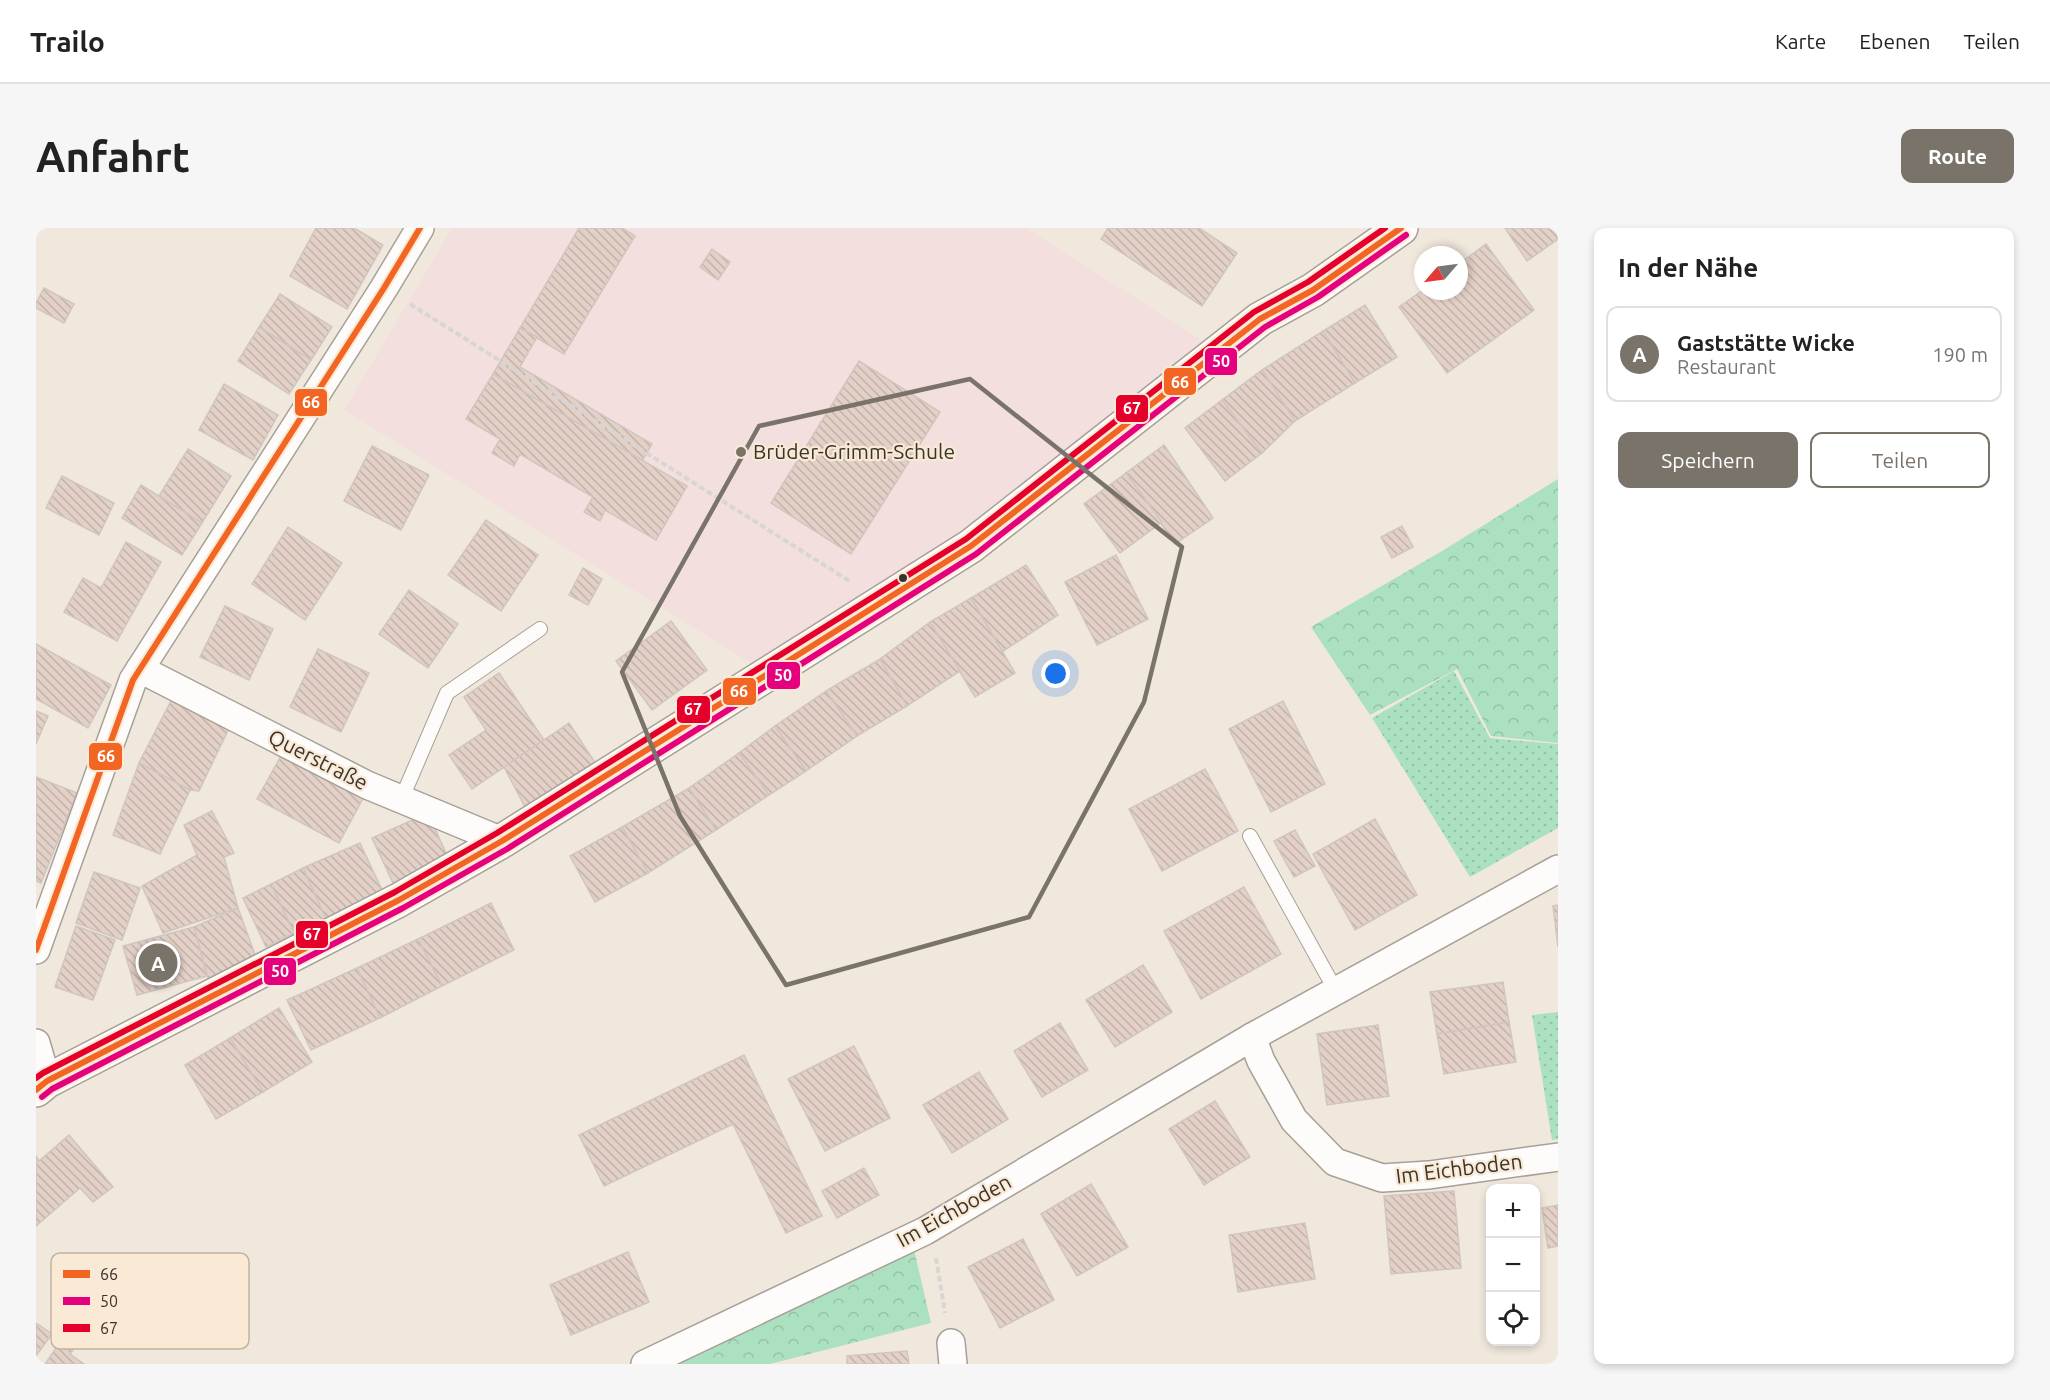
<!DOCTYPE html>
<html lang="de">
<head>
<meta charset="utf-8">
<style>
	:root { --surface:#fff; --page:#f6f6f6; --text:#222; --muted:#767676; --line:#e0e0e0; --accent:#7a736a }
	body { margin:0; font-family:Ubuntu,sans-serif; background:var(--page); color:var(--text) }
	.controls { position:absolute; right:18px; bottom:18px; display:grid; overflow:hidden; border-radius:12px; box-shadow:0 3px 9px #0003 }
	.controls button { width:54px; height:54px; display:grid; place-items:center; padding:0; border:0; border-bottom:2px solid var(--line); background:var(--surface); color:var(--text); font:30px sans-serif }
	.compass { position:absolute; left:1378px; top:18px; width:54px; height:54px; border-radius:50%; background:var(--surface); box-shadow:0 3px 9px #0003; rotate:242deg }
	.you { position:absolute; left:1020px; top:446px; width:21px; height:21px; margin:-15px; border:4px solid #fff; border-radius:50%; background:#1a73e8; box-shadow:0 0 0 9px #1a73e833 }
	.badge { display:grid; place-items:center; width:39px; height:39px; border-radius:50%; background:var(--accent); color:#fff; font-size:20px; font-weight:700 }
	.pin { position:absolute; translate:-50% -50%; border:3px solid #fff; box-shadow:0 2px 6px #0006 }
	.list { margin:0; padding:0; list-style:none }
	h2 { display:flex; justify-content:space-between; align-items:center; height:78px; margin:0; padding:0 24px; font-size:26px }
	h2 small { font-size:20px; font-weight:400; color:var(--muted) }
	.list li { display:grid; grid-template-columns:39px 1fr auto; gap:18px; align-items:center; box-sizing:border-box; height:96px; margin:0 12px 12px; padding:0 12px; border:2px solid var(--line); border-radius:12px }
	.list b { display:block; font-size:22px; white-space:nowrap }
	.list p { margin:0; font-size:20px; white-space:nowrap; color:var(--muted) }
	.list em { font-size:20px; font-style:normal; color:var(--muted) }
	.actions { display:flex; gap:12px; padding:18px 24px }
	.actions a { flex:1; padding:14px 0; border:2px solid var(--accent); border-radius:12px; text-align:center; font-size:21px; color:var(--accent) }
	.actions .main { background:var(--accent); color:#fff }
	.icon { flex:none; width:33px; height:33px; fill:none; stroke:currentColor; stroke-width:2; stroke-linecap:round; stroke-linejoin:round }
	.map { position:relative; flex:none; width:1522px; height:1136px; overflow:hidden; border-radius:12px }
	header { display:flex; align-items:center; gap:36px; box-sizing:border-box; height:84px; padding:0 30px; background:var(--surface); border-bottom:2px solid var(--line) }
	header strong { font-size:28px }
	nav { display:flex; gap:33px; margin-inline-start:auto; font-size:21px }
	.intro { display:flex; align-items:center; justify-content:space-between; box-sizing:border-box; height:144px; padding:0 36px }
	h1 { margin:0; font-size:42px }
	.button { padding:15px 27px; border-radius:12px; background:var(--accent); color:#fff; font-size:21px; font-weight:700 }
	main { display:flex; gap:36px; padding:0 36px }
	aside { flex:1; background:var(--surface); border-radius:12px; box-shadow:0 3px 9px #0003 }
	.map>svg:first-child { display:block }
</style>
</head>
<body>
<header>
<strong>Trailo</strong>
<nav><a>Karte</a><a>Ebenen</a><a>Teilen</a></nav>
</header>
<div class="intro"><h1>Anfahrt</h1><a class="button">Route</a></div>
<main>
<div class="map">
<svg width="1522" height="1136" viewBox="0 0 1522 1136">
	<defs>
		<pattern id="grass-dots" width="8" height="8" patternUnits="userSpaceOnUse" patternTransform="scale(1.5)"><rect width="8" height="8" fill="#abe1c0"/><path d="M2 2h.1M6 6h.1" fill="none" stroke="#94c2a5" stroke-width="1.8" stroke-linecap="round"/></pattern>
		<pattern id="forest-crowns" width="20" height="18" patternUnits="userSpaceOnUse" patternTransform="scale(1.5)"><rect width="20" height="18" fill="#abe1c0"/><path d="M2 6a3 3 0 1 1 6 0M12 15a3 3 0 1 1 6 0" fill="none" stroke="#94c2a5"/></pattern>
		<pattern id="building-back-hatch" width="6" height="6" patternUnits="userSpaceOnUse" patternTransform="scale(1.5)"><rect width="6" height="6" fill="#e3d0c7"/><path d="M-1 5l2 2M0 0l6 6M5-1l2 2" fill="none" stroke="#c4b3ab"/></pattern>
	</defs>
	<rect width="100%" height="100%" fill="#f1e8dd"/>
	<path fill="#f3e0de" d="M 416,0 L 990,0 L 1172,116 L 925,310 L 719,438 L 308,182 Z"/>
	<g fill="url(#grass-dots)">
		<path d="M 1418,443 L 1454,510 L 1522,516 L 1522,600 L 1434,649 L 1336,490 Z"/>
		<path d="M 1522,784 L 1522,911 L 1516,912 L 1496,787 Z"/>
	</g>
	<g fill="url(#forest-crowns)">
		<path d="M 1522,251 L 1522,515 L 1455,508 L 1421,441 L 1334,487 L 1275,399 L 1406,323 Z"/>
		<path d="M 877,1017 L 895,1095 L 734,1136 L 621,1136 Z"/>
	</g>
	<g fill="url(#building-back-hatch)" stroke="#cfc6c0" stroke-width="1.5">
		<path d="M 280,0 L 318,0 L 347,17 L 311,81 L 254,48 Z"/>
		<path d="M 543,0 L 586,0 L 599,8 L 528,126 L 484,100 Z"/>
		<path d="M 1072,0 L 1163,0 L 1201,25 L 1166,78 L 1065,11 Z"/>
		<path d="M 1469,0 L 1522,0 L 1522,11 L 1491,33 Z"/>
		<path d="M 1450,16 L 1498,82 L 1411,145 L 1363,79 L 1387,62 L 1423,63 L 1423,36 Z"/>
		<path d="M 676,21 L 694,34 L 682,52 L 664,39 Z"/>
		<path d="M 8,60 L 38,76 L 28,95 L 0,80 L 0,75 Z"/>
		<path d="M 244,66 L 296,99 L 275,132 L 223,99 Z"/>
		<path d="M 1329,77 L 1361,129 L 1319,155 L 1287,103 Z"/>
		<path d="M 223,99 L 275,132 L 253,166 L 202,133 Z"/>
		<path d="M 484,100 L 501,109 L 484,139 L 616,216 L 606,233 L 457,146 Z"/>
		<path d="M 1287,103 L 1319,155 L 1259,193 L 1226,142 Z"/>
		<path d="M 823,133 L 904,184 L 815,326 L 735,275 Z"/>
		<path d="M 1226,142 L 1259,193 L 1226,225 L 1186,172 Z"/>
		<path d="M 457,146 L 651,258 L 620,312 L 569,282 L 564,293 L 548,284 L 557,269 L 484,226 L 478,238 L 456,225 L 464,211 L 430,191 Z"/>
		<path d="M 188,156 L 242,187 L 217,232 L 163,202 Z"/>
		<path d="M 1186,172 L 1226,225 L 1189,253 L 1149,200 Z"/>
		<path d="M 1128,217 L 1177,290 L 1139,316 L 1090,245 Z"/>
		<path d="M 336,218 L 393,247 L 365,302 L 308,273 Z"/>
		<path d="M 152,221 L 195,248 L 166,295 L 123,268 Z"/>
		<path d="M 1090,245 L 1126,294 L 1084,325 L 1048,276 Z"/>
		<path d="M 26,248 L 78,275 L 63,307 L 10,280 Z"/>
		<path d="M 105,257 L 166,295 L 146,327 L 86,290 Z"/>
		<path d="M 450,292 L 502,327 L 465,383 L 412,347 Z"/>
		<path d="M 1366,298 L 1377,319 L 1356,330 L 1345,309 Z"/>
		<path d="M 252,299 L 306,335 L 269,392 L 216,356 Z"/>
		<path d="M 90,314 L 125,334 L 81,413 L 28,384 L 47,350 L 65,360 Z"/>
		<path d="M 1080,327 L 1112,391 L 1061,417 L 1029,354 Z"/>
		<path d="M 990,337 L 1022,387 L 966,424 L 935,370 Z"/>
		<path d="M 547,340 L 566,351 L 552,377 L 533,367 Z"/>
		<path d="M 373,362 L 422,396 L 392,440 L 343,406 Z"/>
		<path d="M 935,370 L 979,445 L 939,469 L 894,394 Z"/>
		<path d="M 189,378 L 237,401 L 213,452 L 164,429 Z"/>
		<path d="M 635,393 L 671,442 L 616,482 L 580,433 Z"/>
		<path d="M 894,394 L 924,443 L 871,478 L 844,431 Z"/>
		<path d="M 0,416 L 75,457 L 52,500 L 0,471 Z"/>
		<path d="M 282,421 L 333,445 L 305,504 L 254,479 Z"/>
		<path d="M 844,431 L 871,478 L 821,508 L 790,463 Z"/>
		<path d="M 463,445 L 508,512 L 436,561 L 413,527 L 450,502 L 428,469 Z"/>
		<path d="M 790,463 L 821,508 L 770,543 L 739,498 Z"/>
		<path d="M 137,469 L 195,496 L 163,563 L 154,562 L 103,535 Z"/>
		<path d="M 1247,473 L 1289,556 L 1235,584 L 1193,501 Z"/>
		<path d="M 0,483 L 12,488 L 0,516 Z"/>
		<path d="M 533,495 L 562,539 L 490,581 L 468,539 Z"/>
		<path d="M 739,498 L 770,543 L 733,567 L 703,525 Z"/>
		<path d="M 250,519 L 331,563 L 303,615 L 221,571 Z"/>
		<path d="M 703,525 L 733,567 L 680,602 L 653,560 Z"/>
		<path d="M 103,535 L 154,562 L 124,626 L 77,607 Z"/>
		<path d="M 1169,541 L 1202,603 L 1126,643 L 1093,581 Z"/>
		<path d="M 0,549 L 41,565 L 5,655 L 0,653 Z"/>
		<path d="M 653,560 L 680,602 L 612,645 L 586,599 Z"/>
		<path d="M 176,583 L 198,625 L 188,629 L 202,680 L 127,705 L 106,658 L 161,627 L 148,597 Z"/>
		<path d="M 392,585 L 413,632 L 358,657 L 336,610 Z"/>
		<path d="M 1339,591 L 1381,667 L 1319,702 L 1277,626 Z"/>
		<path d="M 586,599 L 612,645 L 559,674 L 534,628 Z"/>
		<path d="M 1259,602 L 1279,638 L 1258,649 L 1238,613 Z"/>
		<path d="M 324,615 L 348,666 L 290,691 L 267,640 Z"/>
		<path d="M 267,640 L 290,691 L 258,705 L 235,656 Z"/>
		<path d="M 58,644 L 104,660 L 86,712 L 40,695 Z"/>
		<path d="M 235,656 L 258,705 L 230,719 L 207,670 Z"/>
		<path d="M 1208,659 L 1245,726 L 1165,771 L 1128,703 Z"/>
		<path d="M 455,675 L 478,722 L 406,758 L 382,711 Z"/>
		<path d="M 1522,677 L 1522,719 L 1517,678 Z"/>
		<path d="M 202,680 L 221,732 L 172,750 L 158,699 Z"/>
		<path d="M 40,698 L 79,712 L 57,772 L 19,759 Z"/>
		<path d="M 158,699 L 171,748 L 101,767 L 87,718 Z"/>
		<path d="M 382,711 L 406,758 L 344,790 L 321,740 Z"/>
		<path d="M 1107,737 L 1136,784 L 1079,819 L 1050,772 Z"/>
		<path d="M 321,740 L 344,790 L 275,822 L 251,772 Z"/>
		<path d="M 1467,754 L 1473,794 L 1401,806 L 1394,764 Z"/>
		<path d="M 243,780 L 276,834 L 227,864 L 194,810 Z"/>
		<path d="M 1473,794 L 1480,834 L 1408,846 L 1401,806 Z"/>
		<path d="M 1024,795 L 1052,842 L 1006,869 L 978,823 Z"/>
		<path d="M 1342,797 L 1353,868 L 1291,877 L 1281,806 Z"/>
		<path d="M 194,810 L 227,864 L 180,891 L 149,837 Z"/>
		<path d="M 818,818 L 854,890 L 789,923 L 752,851 Z"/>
		<path d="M 708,827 L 786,988 L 750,1005 L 697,896 L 568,958 L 543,907 Z"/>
		<path d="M 943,844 L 972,891 L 916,925 L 887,877 Z"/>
		<path d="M 1179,873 L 1214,929 L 1168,957 L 1133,901 Z"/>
		<path d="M 33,907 L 77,959 L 57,974 L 44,960 L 0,998 L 0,928 L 3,933 Z"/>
		<path d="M 828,940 L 843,967 L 801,990 L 786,963 Z"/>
		<path d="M 1055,956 L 1092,1019 L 1041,1048 L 1005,986 Z"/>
		<path d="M 1418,963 L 1425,1040 L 1355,1046 L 1348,968 Z"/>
		<path d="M 1522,977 L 1522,1018 L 1512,1020 L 1506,980 Z"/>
		<path d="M 1269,995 L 1279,1051 L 1202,1064 L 1193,1007 Z"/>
		<path d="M 987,1011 L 1018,1072 L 964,1100 L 932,1039 Z"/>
		<path d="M 592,1024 L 613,1074 L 535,1107 L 514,1057 Z"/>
		<path d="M 0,1095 L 16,1106 L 0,1128 Z"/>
		<path d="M 25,1113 L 37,1122 L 34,1126 L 48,1136 L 9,1136 Z"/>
		<path d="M 871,1123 L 873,1136 L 811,1136 L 811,1128 Z"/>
	</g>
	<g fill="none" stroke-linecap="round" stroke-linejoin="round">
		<g stroke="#a7a098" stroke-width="16">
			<g id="service">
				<path d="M 365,572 L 411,465 L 504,401"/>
				<path d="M 1214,608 L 1300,763"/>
			</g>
		</g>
		<g stroke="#a7a098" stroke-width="30">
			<g id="minor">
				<path d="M 104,441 L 331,557 L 466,613"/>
				<path d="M 0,722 L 97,452 L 348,60 L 384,0"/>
				<path d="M 1216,809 L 1225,833 L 1258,892 L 1299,934 L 1346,950 L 1393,947 L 1522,929"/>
				<path d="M 0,815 L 11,853"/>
				<path d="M 915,1115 L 917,1136"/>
				<path d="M 609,1136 L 889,1003 L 1216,809 L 1522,641"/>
			</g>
		</g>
		<g stroke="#a7a098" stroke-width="36">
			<path id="tertiary" d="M 0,862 L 11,853 L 363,672 L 466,613 L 773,420 L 935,318 L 1224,91 L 1277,62 L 1365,0"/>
		</g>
		<g stroke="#d8d5d2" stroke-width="4" stroke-dasharray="6 3" stroke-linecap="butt">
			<path d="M 374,76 L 815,354"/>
			<path d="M 900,1030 L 909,1085"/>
		</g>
		<use href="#service" stroke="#fdfcfa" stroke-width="14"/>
		<use href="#minor" stroke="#fdfcfa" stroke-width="27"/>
		<use href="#tertiary" stroke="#fdfcfa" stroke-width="33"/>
		<g stroke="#f9e9d5" stroke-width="10">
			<g id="bus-1">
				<path d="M 0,722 L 97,452 L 348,60 L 384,0"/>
				<path d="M 0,862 L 11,853 L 363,672 L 466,613 L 935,318 L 1224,91 L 1277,62 L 1365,0"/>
			</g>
		</g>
		<g stroke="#f9e9d5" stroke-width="10">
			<path id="bus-2" d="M 6,869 L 16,861 L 367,680 L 471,621 L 940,326 L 1229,99 L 1282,69 L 1370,7"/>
		</g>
		<g stroke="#f9e9d5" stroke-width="10">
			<path id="bus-3" d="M 0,850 L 7,845 L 359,664 L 461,605 L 768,412 L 930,311 L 1218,84 L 1272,54 L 1349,0"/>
		</g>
		<use href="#bus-1" stroke="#f26522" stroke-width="6"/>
		<use href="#bus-2" stroke="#e5007d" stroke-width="6"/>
		<use href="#bus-3" stroke="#e4002b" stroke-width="6"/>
	</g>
	<path fill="none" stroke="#7a736a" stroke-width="4.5" stroke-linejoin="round" d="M 934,151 L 1146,319 L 1108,474 L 993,689 L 750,757 L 644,588 L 586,444 L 723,198 Z"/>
	<circle fill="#7a736a" stroke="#f9e9d5" stroke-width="2" cx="705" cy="224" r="6"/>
	<circle fill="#3a342c" stroke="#f9e9d5" stroke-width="2" cx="867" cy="350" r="5"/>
	<g text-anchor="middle" stroke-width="4.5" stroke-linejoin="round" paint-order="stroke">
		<g font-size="21" fill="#3a342c" stroke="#f9e9d5" text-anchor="start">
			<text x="717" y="231">Brüder-Grimm-Schule</text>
		</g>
		<g font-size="21" fill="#3a342c" stroke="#f9e9d5">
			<text transform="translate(282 532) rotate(27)" y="7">Querstraße</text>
			<text transform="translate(1423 941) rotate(-7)" y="7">Im Eichboden</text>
			<text transform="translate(918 983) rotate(-29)" y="7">Im Eichboden</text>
		</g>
	</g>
	<rect x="15" y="1025" width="198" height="96" rx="9" fill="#f9e9d5" stroke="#c0b3a2" stroke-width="1.5"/>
	<rect x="27" y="1042" width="27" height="8" fill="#f26522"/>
	<rect x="27" y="1069" width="27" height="8" fill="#e5007d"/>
	<rect x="27" y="1096" width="27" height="8" fill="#e4002b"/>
	<g font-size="16" fill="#3a342c">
		<text x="64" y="1052">66</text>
		<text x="64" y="1079">50</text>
		<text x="64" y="1106">67</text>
	</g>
	<g stroke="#f9e9d5" stroke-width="2">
		<rect x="1168" y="119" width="34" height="29" rx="6" fill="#e5007d"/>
		<rect x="1127" y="139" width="34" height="29" rx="6" fill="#f26522"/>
		<rect x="258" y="160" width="34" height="29" rx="6" fill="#f26522"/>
		<rect x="1079" y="166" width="34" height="29" rx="6" fill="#e4002b"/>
		<rect x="730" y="433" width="35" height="29" rx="6" fill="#e5007d"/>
		<rect x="686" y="449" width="35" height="29" rx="6" fill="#f26522"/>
		<rect x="640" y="467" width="35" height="29" rx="6" fill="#e4002b"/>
		<rect x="52" y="514" width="35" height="29" rx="6" fill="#f26522"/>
		<rect x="259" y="692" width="34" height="29" rx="6" fill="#e4002b"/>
		<rect x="227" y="729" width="34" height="29" rx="6" fill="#e5007d"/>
	</g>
	<g font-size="16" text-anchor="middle" font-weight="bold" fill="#fff">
		<text x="1185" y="139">50</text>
		<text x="1144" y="160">66</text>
		<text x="275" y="180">66</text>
		<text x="1096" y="186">67</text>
		<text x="747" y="453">50</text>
		<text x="703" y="469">66</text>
		<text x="657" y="487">67</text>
		<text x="70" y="534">66</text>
		<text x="276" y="712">67</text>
		<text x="244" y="749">50</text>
	</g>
</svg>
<div class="controls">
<button>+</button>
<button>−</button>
<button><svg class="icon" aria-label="locate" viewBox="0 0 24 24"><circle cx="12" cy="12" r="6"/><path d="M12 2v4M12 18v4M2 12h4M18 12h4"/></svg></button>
</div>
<svg class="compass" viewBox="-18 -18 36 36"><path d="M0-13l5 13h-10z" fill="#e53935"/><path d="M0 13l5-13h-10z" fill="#767676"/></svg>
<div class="you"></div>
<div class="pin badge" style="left:122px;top:735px">A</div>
</div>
<aside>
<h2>In der Nähe<small></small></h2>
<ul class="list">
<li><span class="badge">A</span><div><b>Gaststätte Wicke</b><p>Restaurant</p></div><em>190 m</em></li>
</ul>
<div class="actions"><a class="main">Speichern</a><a>Teilen</a></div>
</aside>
</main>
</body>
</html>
